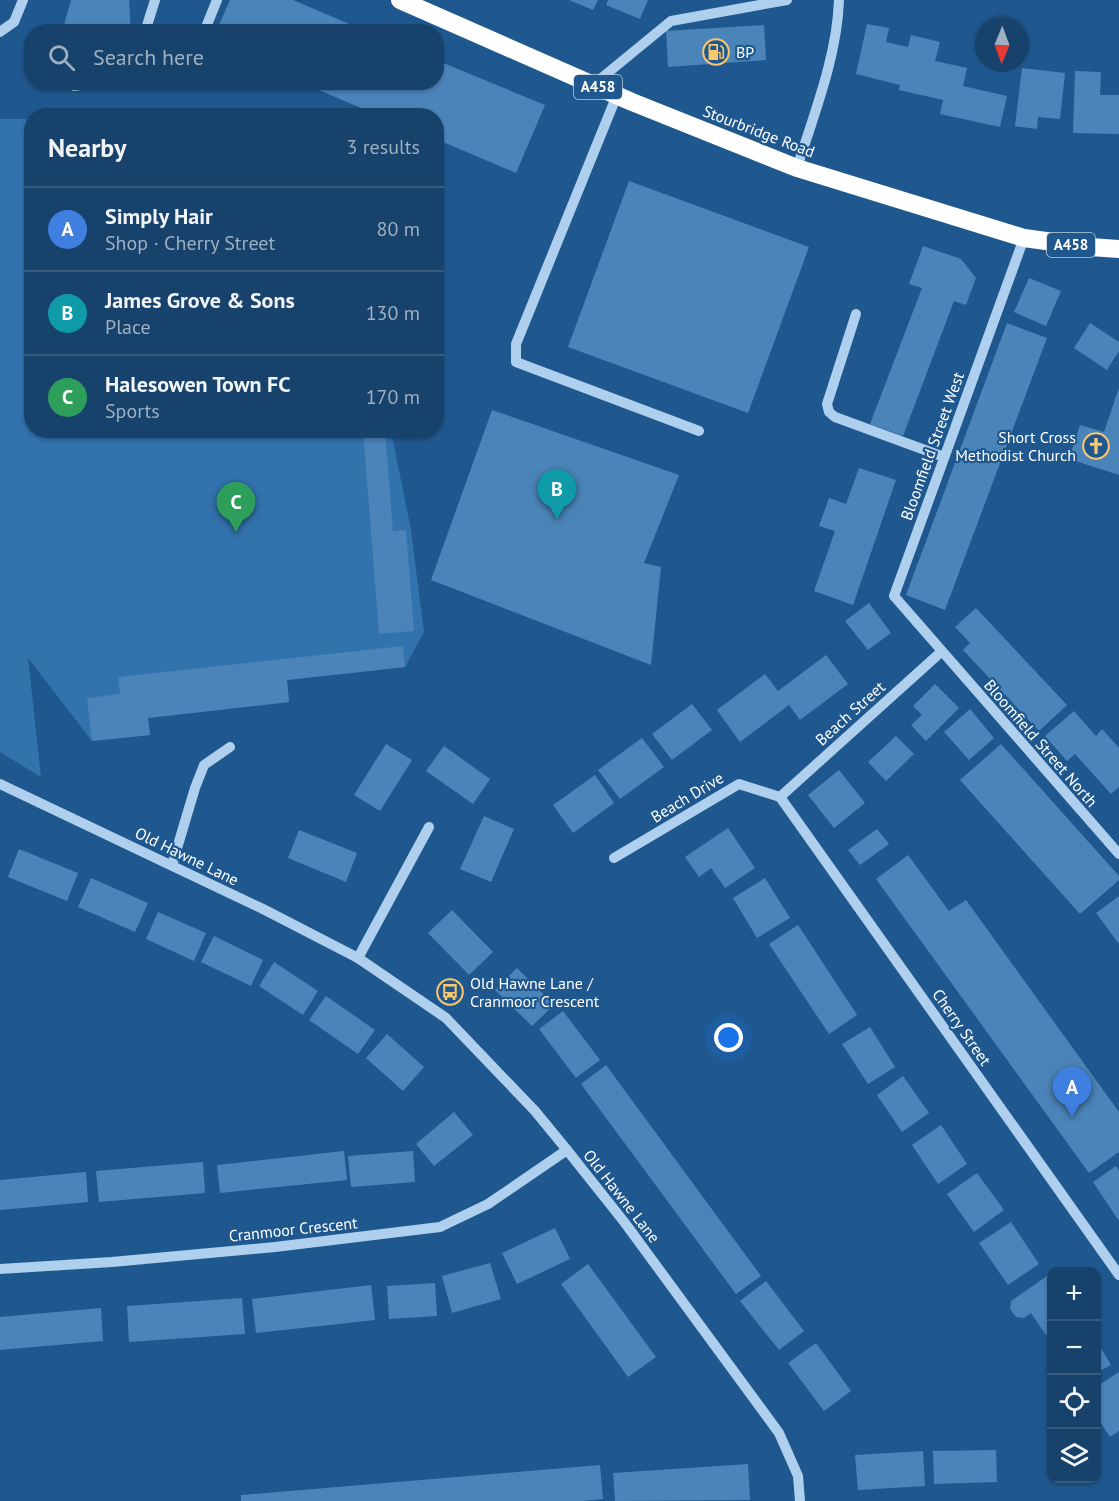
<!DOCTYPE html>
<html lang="en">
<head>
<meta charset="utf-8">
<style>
	:root { --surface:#17426b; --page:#204971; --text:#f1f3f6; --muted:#9eb0c1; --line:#365b7e; --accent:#e797bd }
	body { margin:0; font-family:"PT Sans",sans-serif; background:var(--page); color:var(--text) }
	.controls { position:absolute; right:18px; bottom:18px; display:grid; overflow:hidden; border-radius:12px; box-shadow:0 2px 4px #0004 }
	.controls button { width:54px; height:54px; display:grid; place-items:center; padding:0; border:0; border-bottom:2px solid var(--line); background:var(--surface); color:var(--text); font:30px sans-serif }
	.compass { position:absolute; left:975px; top:18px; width:54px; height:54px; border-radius:50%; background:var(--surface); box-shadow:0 2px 4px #0004; rotate:181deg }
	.you { position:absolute; left:729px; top:1038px; width:21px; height:21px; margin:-15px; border:4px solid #fff; border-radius:50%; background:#1a73e8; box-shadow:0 0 0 9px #1a73e833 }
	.badge { display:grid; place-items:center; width:39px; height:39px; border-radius:50%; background:var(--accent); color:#fff; font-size:20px; font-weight:700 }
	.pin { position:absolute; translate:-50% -50px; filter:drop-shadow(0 2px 3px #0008) }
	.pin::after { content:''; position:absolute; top:32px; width:21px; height:18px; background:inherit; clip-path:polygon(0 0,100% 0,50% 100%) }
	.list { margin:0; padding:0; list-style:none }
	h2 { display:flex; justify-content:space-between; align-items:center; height:78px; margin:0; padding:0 24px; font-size:26px }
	h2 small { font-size:20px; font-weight:400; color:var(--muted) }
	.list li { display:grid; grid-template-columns:39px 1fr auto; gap:18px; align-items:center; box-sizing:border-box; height:84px; padding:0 24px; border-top:2px solid var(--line) }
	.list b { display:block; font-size:22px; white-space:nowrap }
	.list p { margin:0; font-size:20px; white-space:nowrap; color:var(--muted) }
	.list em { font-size:20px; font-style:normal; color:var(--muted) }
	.icon { flex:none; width:33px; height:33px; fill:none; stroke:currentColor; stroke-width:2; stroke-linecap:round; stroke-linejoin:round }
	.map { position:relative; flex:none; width:1119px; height:1501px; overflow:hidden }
	.search { position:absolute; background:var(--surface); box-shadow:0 2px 4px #0004; left:24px; top:24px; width:420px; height:66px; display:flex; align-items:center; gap:15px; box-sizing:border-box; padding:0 21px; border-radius:24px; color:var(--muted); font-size:22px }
	.panel { position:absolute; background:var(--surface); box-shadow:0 2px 4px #0004; left:24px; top:108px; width:420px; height:330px; border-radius:24px }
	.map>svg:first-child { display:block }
</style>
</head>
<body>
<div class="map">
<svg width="1119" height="1501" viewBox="0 0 1119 1501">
	<rect width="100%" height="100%" fill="#1f588f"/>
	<path fill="#3272ad" d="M 0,119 L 31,119 L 32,430 L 391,431 L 411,530 L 424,632 L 405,667 L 287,680 L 289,702 L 148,718 L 150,735 L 92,741 L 28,658 L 41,777 L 0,752 Z"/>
	<g fill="#4b84b8">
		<path d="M 71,0 L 129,0 L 131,32 L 62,32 Z"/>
		<path d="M 230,0 L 293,0 L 368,32 L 216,32 Z"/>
		<path d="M 569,0 L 598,0 L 593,10 Z"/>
		<path d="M 608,0 L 648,0 L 640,19 L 606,5 Z"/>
		<path d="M 867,24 L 889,28 L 886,42 L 908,47 L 911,35 L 940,42 L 935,61 L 967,68 L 963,86 L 1007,96 L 1000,127 L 940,114 L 943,100 L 899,90 L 900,85 L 856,74 Z"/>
		<path d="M 764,25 L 766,60 L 668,67 L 666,31 Z"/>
		<path d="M 436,60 L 545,105 L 516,173 L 436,139 L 436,116 L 380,116 L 302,83 L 436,82 Z"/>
		<path d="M 1022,68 L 1065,73 L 1060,119 L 1038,117 L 1037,129 L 1015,126 Z"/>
		<path d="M 1075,71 L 1101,72 L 1100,95 L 1119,95 L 1119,134 L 1073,133 Z"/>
		<path d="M 629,181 L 809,247 L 748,413 L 568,347 Z"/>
		<path d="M 923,246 L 961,259 L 976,278 L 966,305 L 954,301 L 903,436 L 870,424 L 922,288 L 909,284 Z"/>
		<path d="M 1029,278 L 1061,291 L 1046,326 L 1014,312 Z"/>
		<path d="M 1007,323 L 1047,338 L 945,610 L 906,595 Z"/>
		<path d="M 1090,323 L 1119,342 L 1119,351 L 1107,370 L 1074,348 Z"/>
		<path d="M 1119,388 L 1119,475 L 1069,459 L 1080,425 L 1104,432 Z"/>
		<path d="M 492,410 L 679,475 L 644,563 L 661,567 L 651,665 L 431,580 Z"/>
		<path d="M 363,430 L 385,430 L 393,531 L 406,530 L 414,631 L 379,634 Z"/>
		<path d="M 859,468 L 896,480 L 853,605 L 814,591 L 835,531 L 819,526 L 829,498 L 846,504 Z"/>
		<path d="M 869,603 L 891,633 L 868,650 L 845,621 Z"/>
		<path d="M 976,608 L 1067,705 L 1039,731 L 963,650 L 970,643 L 955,627 Z"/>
		<path d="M 403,646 L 405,667 L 287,680 L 289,702 L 148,718 L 150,735 L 92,741 L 87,698 L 120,694 L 118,677 Z"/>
		<path d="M 826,655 L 848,684 L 800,720 L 789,705 L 740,742 L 717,710 L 765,674 L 778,691 Z"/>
		<path d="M 935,684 L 959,708 L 926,741 L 911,725 L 922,715 L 913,706 Z"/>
		<path d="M 692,704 L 712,730 L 672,760 L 652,734 Z"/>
		<path d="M 970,709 L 994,738 L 969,760 L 944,732 Z"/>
		<path d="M 1074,711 L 1096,736 L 1102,729 L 1119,748 L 1119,787 L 1111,794 L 1075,754 L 1067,761 L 1045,736 Z"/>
		<path d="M 896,736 L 914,754 L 886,781 L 868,762 Z"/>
		<path d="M 642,738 L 664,767 L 620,799 L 598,770 Z"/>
		<path d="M 386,744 L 412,760 L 380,811 L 354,795 Z"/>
		<path d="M 1001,744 L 1119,876 L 1119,880 L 1080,914 L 960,780 Z"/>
		<path d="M 444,746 L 490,779 L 473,804 L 426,771 Z"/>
		<path d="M 839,770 L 865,803 L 834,828 L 808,795 Z"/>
		<path d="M 595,775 L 614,803 L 573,833 L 553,805 Z"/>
		<path d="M 484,816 L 514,829 L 491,882 L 460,869 Z"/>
		<path d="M 728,828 L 755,868 L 725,888 L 711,868 L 699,877 L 685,857 Z"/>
		<path d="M 877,829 L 889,844 L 860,865 L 848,850 Z"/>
		<path d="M 299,830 L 357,853 L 346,882 L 288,858 Z"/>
		<path d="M 19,849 L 78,873 L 67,901 L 8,877 Z"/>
		<path d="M 908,855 L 949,911 L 966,900 L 1119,1112 L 1119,1152 L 1089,1173 L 876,879 Z"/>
		<path d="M 91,878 L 148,903 L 135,932 L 78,907 Z"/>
		<path d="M 765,878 L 790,918 L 757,938 L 733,898 Z"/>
		<path d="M 1119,896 L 1119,944 L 1096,913 Z"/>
		<path d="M 452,910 L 493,952 L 469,975 L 428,933 Z"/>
		<path d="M 158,912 L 206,933 L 194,961 L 146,939 Z"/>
		<path d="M 798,925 L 857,1015 L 829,1034 L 769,944 Z"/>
		<path d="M 214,936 L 263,960 L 251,986 L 201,962 Z"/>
		<path d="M 274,962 L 318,991 L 303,1015 L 259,986 Z"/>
		<path d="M 517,968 L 554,1005 L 532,1026 L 495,990 Z"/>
		<path d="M 326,996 L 375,1030 L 358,1054 L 309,1020 Z"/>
		<path d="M 563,1011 L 600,1060 L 576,1078 L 539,1029 Z"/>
		<path d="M 870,1027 L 895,1067 L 868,1084 L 842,1044 Z"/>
		<path d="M 387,1034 L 424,1067 L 403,1091 L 366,1058 Z"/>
		<path d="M 606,1065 L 761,1276 L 736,1294 L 581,1084 Z"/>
		<path d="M 903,1076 L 929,1113 L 902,1132 L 877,1095 Z"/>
		<path d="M 454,1112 L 473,1135 L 434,1166 L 416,1144 Z"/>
		<path d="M 941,1125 L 967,1164 L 938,1184 L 912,1145 Z"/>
		<path d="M 344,1151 L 347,1180 L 220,1193 L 217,1165 Z"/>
		<path d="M 413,1151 L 415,1182 L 351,1187 L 348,1156 Z"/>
		<path d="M 203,1162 L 205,1193 L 99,1202 L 96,1171 Z"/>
		<path d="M 1116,1166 L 1119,1171 L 1119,1221 L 1093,1182 Z"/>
		<path d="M 86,1172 L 88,1202 L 0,1210 L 0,1180 Z"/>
		<path d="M 977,1173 L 1004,1210 L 974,1232 L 947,1194 Z"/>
		<path d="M 1011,1222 L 1039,1264 L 1008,1285 L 979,1243 Z"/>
		<path d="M 555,1228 L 570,1259 L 517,1284 L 502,1253 Z"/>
		<path d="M 490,1263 L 501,1299 L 452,1313 L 442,1276 Z"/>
		<path d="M 588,1264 L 656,1357 L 628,1377 L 561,1284 Z"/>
		<path d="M 1050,1274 L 1052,1331 L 1046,1335 L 1031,1313 L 1024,1318 L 1016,1317 L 1010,1309 L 1011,1301 Z"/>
		<path d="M 766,1281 L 804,1331 L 779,1350 L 740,1301 Z"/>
		<path d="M 435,1283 L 437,1316 L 389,1319 L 387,1286 Z"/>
		<path d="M 371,1285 L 375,1320 L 256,1333 L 252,1299 Z"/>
		<path d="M 242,1298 L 245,1334 L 129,1342 L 127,1306 Z"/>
		<path d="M 101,1308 L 103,1341 L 0,1350 L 0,1317 Z"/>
		<path d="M 1096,1340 L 1111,1365 L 1096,1373 Z"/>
		<path d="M 816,1343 L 851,1391 L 824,1411 L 788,1363 Z"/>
		<path d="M 1119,1372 L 1119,1431 L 1110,1437 L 1096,1416 L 1096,1387 Z"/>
		<path d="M 996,1450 L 997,1482 L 934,1484 L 933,1451 Z"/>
		<path d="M 923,1451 L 925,1486 L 858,1490 L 855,1455 Z"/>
		<path d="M 748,1464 L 750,1500 L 615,1501 L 613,1473 Z"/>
		<path d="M 600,1465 L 603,1499 L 583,1501 L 241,1501 L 241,1495 Z"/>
	</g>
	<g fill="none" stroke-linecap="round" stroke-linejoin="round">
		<g stroke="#aecfed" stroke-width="10">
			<path d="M 0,32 L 14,22 L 23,0"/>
			<path d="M 145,32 L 155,0"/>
			<path d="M 204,32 L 217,0"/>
			<path d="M 593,85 L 671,21 L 787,0"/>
			<path d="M 74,86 L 103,82"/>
			<path d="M 617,95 L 516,344 L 516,362 L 699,431"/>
			<path d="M 797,168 C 814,114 837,57 839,0"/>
			<path d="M 1024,238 L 894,596 L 1119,854"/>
			<path d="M 856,314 L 827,404 L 829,412 L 835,417 L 944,457"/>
			<path d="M 0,784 L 263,909 L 358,958 L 446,1018 L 535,1111 L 567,1150 L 625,1223 L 779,1433 L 798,1476 L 800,1501"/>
			<path d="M 780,797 L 1119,1275"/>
			<path d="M 780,797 L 941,652"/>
			<path d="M 614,858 L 739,784 L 780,797"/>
			<path d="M 172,865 L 195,788 L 204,765 L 230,747"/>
			<path d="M 358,958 L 429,827"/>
			<path d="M 0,1269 L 112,1262 L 275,1247 L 440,1227 L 488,1204 L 567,1150"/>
		</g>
		<path stroke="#fff" stroke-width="18" d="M 400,0 L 632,102 L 797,168 L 1024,238 L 1090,247 L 1119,249"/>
	</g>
	<defs>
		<g id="fuel-ring" transform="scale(1.35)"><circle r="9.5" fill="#1f588f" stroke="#fbc86e" stroke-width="1.5"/><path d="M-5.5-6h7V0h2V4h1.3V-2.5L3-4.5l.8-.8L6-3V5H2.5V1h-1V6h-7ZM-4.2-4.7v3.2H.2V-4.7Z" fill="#fbc86e"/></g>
		<g id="church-ring" transform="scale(1.35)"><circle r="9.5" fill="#1f588f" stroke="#fbc86e" stroke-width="1.5"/><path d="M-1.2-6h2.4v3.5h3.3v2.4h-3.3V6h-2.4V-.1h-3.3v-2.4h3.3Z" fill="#fbc86e"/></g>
		<g id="bus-ring" transform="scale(1.35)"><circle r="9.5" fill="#1f588f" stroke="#fbc86e" stroke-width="1.5"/><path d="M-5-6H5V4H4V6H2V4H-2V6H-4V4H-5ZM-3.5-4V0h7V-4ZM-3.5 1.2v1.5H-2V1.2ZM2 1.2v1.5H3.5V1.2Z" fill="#fbc86e"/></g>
	</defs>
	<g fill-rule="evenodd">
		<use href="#fuel-ring" x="716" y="52"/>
		<use href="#church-ring" x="1096" y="446"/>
		<use href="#bus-ring" x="450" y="992"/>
	</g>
	<g text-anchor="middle" stroke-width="4.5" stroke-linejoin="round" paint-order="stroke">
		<g fill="#1f588f" stroke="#bccddd" stroke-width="1.5">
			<rect x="574" y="75" width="48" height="24" rx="4.5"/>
			<rect x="1047" y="233" width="48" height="24" rx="4.5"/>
		</g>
		<g font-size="15" font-weight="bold" fill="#fff">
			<text x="598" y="92">A458</text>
			<text x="1071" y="250">A458</text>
		</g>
		<g font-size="16" fill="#fff" stroke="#1f588f" text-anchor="start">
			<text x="736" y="58">BP</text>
			<text x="1076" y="443" text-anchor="end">Short Cross<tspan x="1076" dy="18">Methodist Church</tspan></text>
			<text x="470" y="989">Old Hawne Lane /<tspan x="470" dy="18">Cranmoor Crescent</tspan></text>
		</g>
		<g font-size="16" fill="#fff" stroke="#1f588f">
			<text transform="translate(759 131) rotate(21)" y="6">Stourbridge Road</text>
			<text transform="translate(932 446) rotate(-70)" y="6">Bloomfield Street West</text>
			<text transform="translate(850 713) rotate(-42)" y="6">Beach Street</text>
			<text transform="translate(1041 743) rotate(49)" y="6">Bloomfield Street North</text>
			<text transform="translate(687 797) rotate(-31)" y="6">Beach Drive</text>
			<text transform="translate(187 856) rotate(26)" y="6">Old Hawne Lane</text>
			<text transform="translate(962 1027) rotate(55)" y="6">Cherry Street</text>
			<text transform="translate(622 1196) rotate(52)" y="6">Old Hawne Lane</text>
			<text transform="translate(293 1229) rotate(-6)" y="6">Cranmoor Crescent</text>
		</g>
	</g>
</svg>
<div class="controls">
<button>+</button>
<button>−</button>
<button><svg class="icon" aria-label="locate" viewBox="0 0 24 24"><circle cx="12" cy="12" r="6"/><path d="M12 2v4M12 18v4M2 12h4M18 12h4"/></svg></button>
<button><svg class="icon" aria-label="layers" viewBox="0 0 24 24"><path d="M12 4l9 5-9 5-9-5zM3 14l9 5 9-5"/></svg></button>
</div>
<svg class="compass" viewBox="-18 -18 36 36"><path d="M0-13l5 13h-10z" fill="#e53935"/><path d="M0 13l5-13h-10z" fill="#9eb0c1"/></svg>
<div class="you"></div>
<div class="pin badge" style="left:1072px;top:1117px;background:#3f7fe0">A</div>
<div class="pin badge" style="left:557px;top:519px;background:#0f9aa8">B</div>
<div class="pin badge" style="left:236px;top:532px;background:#2e9e5b">C</div>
<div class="search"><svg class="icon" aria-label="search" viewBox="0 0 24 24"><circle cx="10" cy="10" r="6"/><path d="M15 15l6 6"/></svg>Search here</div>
<section class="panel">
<h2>Nearby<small>3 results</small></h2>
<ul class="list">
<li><span class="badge" style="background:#3f7fe0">A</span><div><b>Simply Hair</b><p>Shop · Cherry Street</p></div><em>80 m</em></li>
<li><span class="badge" style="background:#0f9aa8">B</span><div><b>James Grove &amp; Sons</b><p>Place</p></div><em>130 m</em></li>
<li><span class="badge" style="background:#2e9e5b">C</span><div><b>Halesowen Town FC</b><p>Sports</p></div><em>170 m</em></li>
</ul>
</section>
</div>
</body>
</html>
